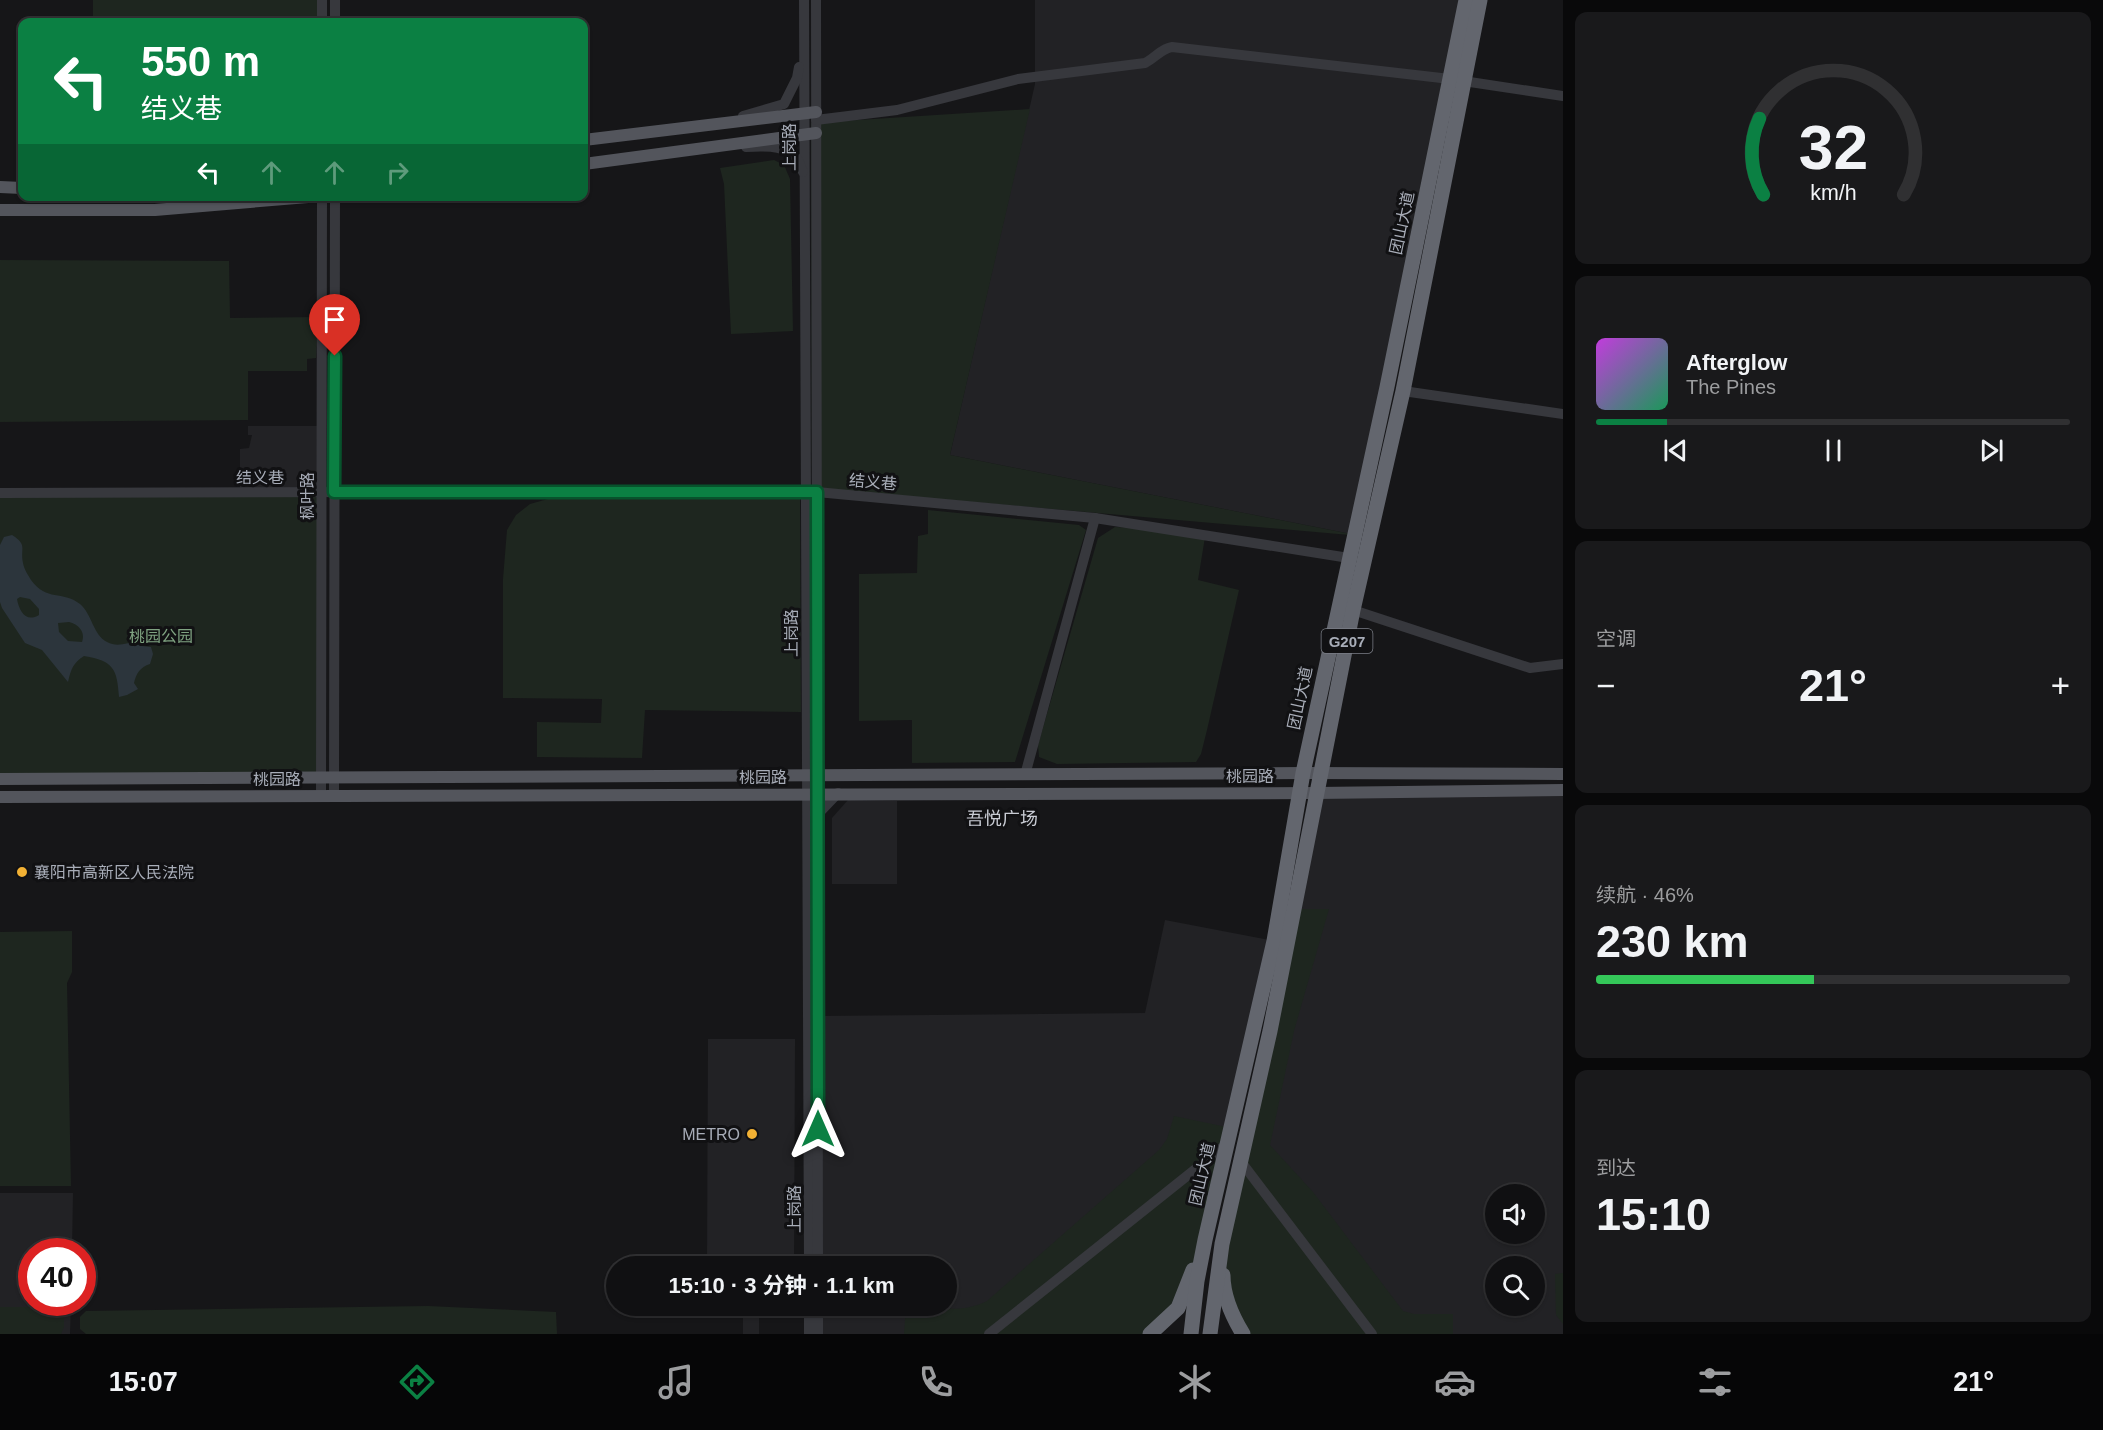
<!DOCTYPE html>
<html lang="zh">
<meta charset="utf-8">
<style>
body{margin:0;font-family:Helvetica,"Noto Sans SC",sans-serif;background:#19191b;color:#f1f3f6;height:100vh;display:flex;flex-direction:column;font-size:22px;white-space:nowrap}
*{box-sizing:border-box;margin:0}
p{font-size:20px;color:#9c9d9f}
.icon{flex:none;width:33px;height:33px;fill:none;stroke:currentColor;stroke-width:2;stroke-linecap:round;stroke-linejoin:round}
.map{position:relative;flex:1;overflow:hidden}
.sheet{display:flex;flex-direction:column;gap:12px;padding:12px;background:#09090a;width:540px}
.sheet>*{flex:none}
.hud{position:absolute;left:18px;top:18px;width:570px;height:183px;border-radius:12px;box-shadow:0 2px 4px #0004,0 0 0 2px #303032;background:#0b8043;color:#fff;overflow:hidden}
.buttons{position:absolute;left:1485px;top:1184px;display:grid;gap:12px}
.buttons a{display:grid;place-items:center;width:60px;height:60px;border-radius:50%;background:#101012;box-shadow:0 2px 4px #0004,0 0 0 2px #303032;font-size:30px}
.speed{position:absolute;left:18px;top:1238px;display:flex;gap:12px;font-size:30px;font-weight:700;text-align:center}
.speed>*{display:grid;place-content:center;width:78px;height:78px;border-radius:50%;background:#101012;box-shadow:0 2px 4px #0004,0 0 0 2px #303032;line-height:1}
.speed .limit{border:9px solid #d22;background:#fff;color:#111}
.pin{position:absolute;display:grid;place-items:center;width:51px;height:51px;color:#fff;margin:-62px -26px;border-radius:50% 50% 50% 0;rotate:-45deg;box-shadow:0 0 6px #0007}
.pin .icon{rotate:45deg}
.me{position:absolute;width:66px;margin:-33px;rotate:0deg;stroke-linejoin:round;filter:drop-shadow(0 0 4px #0008)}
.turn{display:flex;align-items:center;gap:21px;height:126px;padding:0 24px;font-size:27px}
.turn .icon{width:78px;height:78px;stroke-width:2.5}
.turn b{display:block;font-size:42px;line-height:51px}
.lanes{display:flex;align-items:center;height:57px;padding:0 24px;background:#0003;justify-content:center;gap:30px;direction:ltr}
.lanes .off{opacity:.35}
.big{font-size:45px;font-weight:700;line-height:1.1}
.sheet .widget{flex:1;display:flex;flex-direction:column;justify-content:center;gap:9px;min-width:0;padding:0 21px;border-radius:12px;background:#19191b}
.sheet .dial{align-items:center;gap:0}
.dial svg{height:156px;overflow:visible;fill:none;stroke:#303032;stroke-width:7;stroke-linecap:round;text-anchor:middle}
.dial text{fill:#f1f3f6;stroke:none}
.song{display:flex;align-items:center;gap:18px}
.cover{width:72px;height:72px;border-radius:9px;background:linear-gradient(135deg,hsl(290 70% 55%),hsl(150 70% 35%))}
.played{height:6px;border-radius:3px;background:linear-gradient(90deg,#0b8043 15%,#303032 15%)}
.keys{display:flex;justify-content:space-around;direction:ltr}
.heat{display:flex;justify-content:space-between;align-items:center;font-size:33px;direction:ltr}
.charge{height:9px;border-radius:4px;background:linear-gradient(90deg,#34c759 46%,#303032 0)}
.trip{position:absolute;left:606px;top:1256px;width:351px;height:60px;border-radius:30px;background:#101012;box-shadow:0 2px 4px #0004,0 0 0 2px #303032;font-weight:700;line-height:60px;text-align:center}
.dock{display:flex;height:96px;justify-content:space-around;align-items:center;background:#060607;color:#9c9d9f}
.dock .icon{width:42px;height:42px}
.dock .on{color:#0b8043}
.dock b{font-size:27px;color:#f1f3f6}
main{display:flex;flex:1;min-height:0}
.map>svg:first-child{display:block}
.built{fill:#222225;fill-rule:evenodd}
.green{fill:#1e261f}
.water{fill:#2c353c;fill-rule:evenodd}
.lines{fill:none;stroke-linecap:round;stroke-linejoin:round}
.minor{stroke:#37383d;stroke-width:10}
.major{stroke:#53555c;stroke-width:12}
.highway{stroke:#63666e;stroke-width:15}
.route-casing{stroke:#07532c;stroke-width:15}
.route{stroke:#0b8043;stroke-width:10}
.poi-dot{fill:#f2b134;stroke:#111113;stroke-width:2}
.labels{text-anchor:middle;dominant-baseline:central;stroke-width:6;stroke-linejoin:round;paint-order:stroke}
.shield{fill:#111113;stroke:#7b7e86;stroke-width:1.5}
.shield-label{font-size:15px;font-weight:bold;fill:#a8adb8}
.street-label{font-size:16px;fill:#a8adb8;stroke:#111113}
.park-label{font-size:16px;fill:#7fa381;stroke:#111113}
.poi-label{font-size:16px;fill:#a8adb8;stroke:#111113;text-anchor:start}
.neighbourhood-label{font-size:18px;fill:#c9ccd4;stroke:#111113}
</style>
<main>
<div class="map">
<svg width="1563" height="1334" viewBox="0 0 1563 1334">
<rect width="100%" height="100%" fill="#161618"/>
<g class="built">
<path d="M1035,0h431l-105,536 -411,-81 85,-371z"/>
<path d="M248,426h74v66h-82v-43l9,-1 3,-13h-4z"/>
<path d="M1563,790v544h-191l-133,-175 77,-366zM1496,1194h38v39h-38zM1496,1266h38v39h-38z"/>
<path d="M848,800l49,1v83h-65v-66z"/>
<path d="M1165,920l109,21 -47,203 -238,190h-171v-29h128v-39h-128v-250l327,-3z"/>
<path d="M708,1039h87l-1,227h-87z"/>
<path d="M0,1193h73l-1,58h-40v51h39l-1,32h-70z"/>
<path d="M707,1305h87v5h-35v24h-16v-24h-36z"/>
</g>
<g class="green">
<rect x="93" y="0" width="229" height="22"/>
<path d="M1030,109l-80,346 411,81 -549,-48 -1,-365z"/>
<path d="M774,160l10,5 6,14 3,152 -62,3 -7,-150 -4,-16z"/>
<path d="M0,260l229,1 1,57 88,-1 -2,41 -9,1v12h-59v49l-248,2z"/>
<path d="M322,492v286l-322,1v-286z"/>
<path d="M555,497h236l9,2 1,213 -156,-2 -3,48 -105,-1v-35l64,1 1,-24 -99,-1v-119l4,-49 9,-15 14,-11z"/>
<path d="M928,510l151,15 7,5 -71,232 -103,1v-43l-53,1v-147l58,-1 1,-37 10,-2z"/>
<path d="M1115,527l91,4 -8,49 41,10 -32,140 -6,24 -5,8 -139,2 -18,-7 -1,-12 60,-207z"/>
<path d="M1295,909h34l-35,122 -24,114 43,47 90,119 11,3h39v20h-210l-20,-49 -1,-41z"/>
<path d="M72,931v41l-5,11 4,203h-71v-254z"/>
<path d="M1174,1116l57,12 -26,112 -27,68 -28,26h-246l2,-28c26,1 57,8 81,-5l172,-151 8,-11z"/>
<path d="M1563,1273v51l-7,-9 -1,-41z"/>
<path d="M428,1306l128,6 1,22h-471l-6,-5v-12l6,-6z"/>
<path d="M0,1307h58l6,7v13l-3,7h-61z"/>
</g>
<path class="water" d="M12,535c16,10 8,13 11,28 1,6 5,12 8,17 16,22 31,10 49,24 12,10 13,31 27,38 11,6 20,0 32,0l3,4 9,1 2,7 -3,10c-10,3 -14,10 -16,19l4,6 -11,6 -8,2c-2,-28 -5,-36 -35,-41 -11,7 -13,13 -16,26l-26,-32 -17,-7 -23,-35 -2,-6v-57l4,-8zM20,597l10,2 9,10v6c-13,8 -20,-4 -22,-16zM69,622c9,2 17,10 13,20l-14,-1 -9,-9 -1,-9z"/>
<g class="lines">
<g class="minor">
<path d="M335,0v22"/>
<path d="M804,0l5,1266"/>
<path d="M816,0l2,1266"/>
<path d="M322,22v-22"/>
<path d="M743,116l41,-12 13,-26 2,-11"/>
<path d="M816,120l81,-10 121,-31 127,-16c10,-5 17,-15 27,-16l278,32 113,17"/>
<path d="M746,147c15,-1 35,-2 48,8 4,4 7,12 9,17"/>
<path d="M1403,391l160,23"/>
<path d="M0,493l806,-2 289,27"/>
<path d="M1353,610l177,58 33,-4"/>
<path d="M1025,775l70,-257 254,40"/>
<path d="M321,796l1,-600"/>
<path d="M334,796l1,-600"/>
<path d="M817,815l21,-22"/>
<path d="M1239,1159l133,175"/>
<path d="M809,1305v29"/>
<path d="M818,1305v29"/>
<path d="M989,1334l238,-190"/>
</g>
<g class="major">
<path d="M584,140l232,-28"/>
<path d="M584,164l232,-31"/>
<path d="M0,187l22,1"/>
<path d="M0,210h155l165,-14"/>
<path d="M0,779l1303,-6 260,1"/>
<path d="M0,797l1316,-4 247,-3"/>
</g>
<g class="highway">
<path d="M1223,1275c0,22 9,41 20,59"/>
<path d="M1150,1334l28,-26 15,-38"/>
<path d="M1191,1334l6,-53 8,-41 69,-299 29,-168 84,-386 79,-387"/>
<path d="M1210,1334l12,-90 48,-213 83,-421 50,-219 77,-391"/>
</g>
</g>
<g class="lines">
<defs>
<path id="route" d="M335,356l-1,136h483l1,637"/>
</defs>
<use href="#route" class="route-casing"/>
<use href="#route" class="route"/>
</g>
<g class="poi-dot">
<circle cx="22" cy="872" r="6"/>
<circle cx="752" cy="1134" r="6"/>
</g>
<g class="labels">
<rect class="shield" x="1321.5" y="629" width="51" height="24" rx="4.5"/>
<g class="shield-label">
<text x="1347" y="641">G207</text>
</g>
<g class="street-label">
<text transform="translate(789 147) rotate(-90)">上岗路</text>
<text transform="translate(1402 223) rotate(-78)">团山大道</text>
<text x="260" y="477">结义巷</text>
<text transform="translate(873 482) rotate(5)">结义巷</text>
<text transform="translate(307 496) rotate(-90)">枫叶路</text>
<text transform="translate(791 633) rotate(-90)">上岗路</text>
<text transform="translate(1300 698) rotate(-78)">团山大道</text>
<text x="1250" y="776">桃园路</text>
<text x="763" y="777">桃园路</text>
<text x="277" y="779">桃园路</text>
<text transform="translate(1202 1174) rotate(-77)">团山大道</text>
<text transform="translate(794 1209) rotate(-90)">上岗路</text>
</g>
<g class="park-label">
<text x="161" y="636">桃园公园</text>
</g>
<g class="poi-label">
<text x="34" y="872">襄阳市高新区人民法院</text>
<text x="740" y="1134" text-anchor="end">METRO</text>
</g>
<g class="neighbourhood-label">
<text x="1002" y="819">吾悦广场</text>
</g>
</g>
</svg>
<div class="buttons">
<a><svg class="icon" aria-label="sound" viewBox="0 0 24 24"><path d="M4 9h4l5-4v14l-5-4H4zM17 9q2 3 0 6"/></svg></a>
<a><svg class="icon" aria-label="search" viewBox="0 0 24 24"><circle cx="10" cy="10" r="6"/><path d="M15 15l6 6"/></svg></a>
</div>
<div class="speed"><div class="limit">40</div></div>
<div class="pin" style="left:335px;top:356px;background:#d93025"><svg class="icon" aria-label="arrive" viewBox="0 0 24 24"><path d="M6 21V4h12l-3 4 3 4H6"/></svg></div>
<svg class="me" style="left:818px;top:1129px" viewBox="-20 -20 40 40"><path d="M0-17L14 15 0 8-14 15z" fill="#0b8043" stroke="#fff" stroke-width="4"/></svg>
<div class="trip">15:10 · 3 分钟 · 1.1 km</div>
<div class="hud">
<div class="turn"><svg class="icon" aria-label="left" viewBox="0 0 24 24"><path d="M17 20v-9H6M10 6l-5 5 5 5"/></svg><div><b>550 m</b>结义巷</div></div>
<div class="lanes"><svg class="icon" aria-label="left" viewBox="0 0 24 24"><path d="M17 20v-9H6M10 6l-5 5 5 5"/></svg><svg class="icon off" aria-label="ahead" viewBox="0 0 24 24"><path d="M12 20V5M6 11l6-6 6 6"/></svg><svg class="icon off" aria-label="ahead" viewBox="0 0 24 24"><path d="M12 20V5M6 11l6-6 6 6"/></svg><svg class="icon off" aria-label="right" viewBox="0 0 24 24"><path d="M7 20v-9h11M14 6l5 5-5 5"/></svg></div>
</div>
</div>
<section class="sheet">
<div class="widget dial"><svg viewBox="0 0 100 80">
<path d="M14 69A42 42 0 1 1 86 69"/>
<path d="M14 69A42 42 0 0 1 12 30" stroke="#0b8043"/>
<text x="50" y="56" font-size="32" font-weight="700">32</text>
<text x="50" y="72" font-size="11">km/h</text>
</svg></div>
<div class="widget">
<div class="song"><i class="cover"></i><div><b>Afterglow</b><p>The Pines</p></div></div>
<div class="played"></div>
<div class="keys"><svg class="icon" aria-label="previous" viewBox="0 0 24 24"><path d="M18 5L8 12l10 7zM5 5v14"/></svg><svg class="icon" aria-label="pause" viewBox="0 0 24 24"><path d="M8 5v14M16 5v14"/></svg><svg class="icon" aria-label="next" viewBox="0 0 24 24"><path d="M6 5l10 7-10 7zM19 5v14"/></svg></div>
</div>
<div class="widget"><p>空调</p>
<div class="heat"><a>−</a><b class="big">21°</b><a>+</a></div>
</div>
<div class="widget"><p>续航 · 46%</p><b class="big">230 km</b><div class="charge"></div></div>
<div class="widget"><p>到达</p><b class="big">15:10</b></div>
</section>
</main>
<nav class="dock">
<b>15:07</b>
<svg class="icon on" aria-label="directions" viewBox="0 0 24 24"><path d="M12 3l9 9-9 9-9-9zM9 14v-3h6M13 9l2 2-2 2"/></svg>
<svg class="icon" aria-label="music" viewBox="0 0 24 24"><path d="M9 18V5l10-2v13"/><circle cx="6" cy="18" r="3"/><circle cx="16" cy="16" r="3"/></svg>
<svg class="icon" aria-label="phone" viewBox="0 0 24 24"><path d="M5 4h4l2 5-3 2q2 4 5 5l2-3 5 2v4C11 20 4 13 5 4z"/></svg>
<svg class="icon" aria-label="climate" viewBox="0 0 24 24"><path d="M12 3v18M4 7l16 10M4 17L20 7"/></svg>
<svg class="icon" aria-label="car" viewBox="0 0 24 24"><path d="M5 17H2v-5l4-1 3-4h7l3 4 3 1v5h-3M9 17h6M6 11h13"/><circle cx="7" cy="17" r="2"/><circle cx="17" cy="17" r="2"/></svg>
<svg class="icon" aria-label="filters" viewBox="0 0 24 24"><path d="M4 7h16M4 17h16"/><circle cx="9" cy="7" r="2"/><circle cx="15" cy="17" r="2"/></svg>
<b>21°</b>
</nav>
